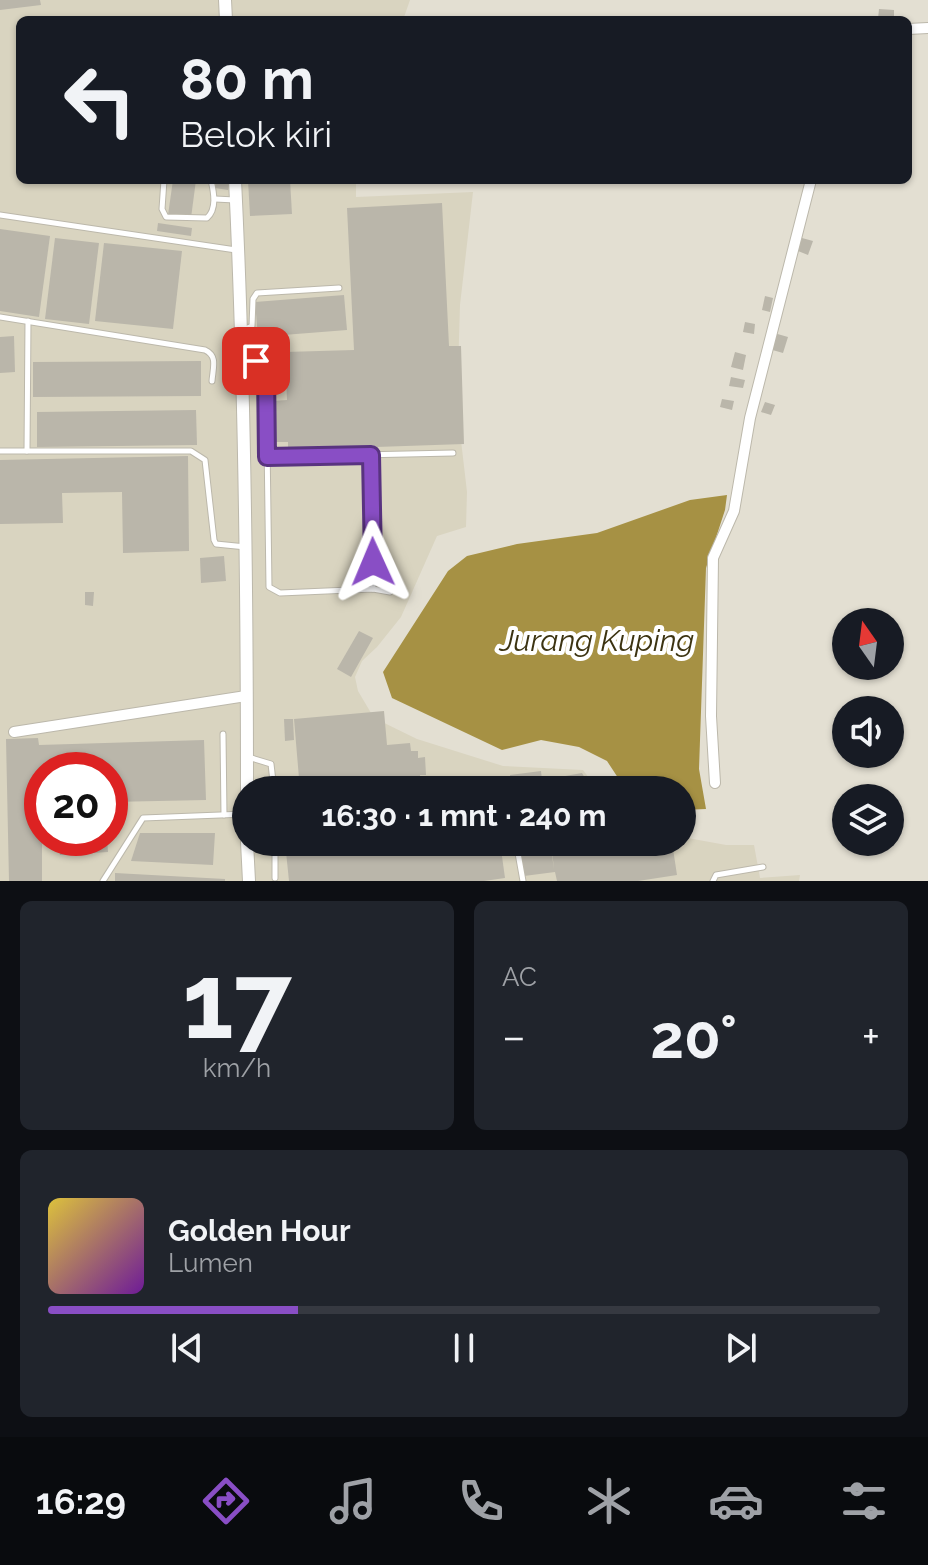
<!DOCTYPE html>
<html lang="id">
<meta charset="utf-8">
<style>
body{margin:0;font-family:Raleway,sans-serif;background:#20242c;color:#f1f3f6;height:100vh;display:flex;flex-direction:column;font-size:30px;white-space:nowrap}
*{box-sizing:border-box;margin:0}
p{font-size:26px;color:#9ea1a6}
.icon{flex:none;width:44px;height:44px;fill:none;stroke:currentColor;stroke-width:2;stroke-linecap:round;stroke-linejoin:round}
.map{position:relative;height:881px;overflow:hidden}
.side{display:flex;flex-direction:column;gap:20px;padding:20px;background:#0d0f14;flex:1}
.side>*{flex:none}
.hud{position:absolute;left:16px;top:16px;width:896px;height:168px;border-radius:12px;box-shadow:0 2px 6px #0004;background:#171b24;color:#f1f3f6;overflow:hidden}
.needle{width:52px;rotate:346deg}
.tools{position:absolute;left:832px;top:608px;display:grid;gap:16px}
.tools a{display:grid;place-items:center;width:72px;height:72px;border-radius:50%;background:#171b24;box-shadow:0 2px 6px #0004;font-size:40px}
.speed{position:absolute;left:24px;top:752px;display:flex;gap:16px;font-size:40px;font-weight:700;text-align:center}
.speed>*{display:grid;place-content:center;width:104px;height:104px;border-radius:50%;background:#171b24;box-shadow:0 2px 6px #0004;line-height:1}
.speed .limit{border:12px solid #d22;background:#fff;color:#111}
.pin{position:absolute;display:grid;place-items:center;width:68px;height:68px;color:#fff;margin:-34px;border-radius:16px;box-shadow:0 4px 12px #0006}
.me{position:absolute;width:88px;margin:-44px;rotate:359deg;stroke-linejoin:round;filter:drop-shadow(0 0 6px #0008)}
.turn{display:flex;align-items:center;gap:28px;height:168px;padding:0 32px;font-size:36px}
.turn .icon{width:104px;height:104px;stroke-width:2.5}
.turn b{display:block;font-size:56px;line-height:68px}
.big{font-size:60px;font-weight:700;line-height:1.1}
.side .widget{flex:1;display:flex;flex-direction:column;justify-content:center;gap:12px;min-width:0;padding:0 28px;border-radius:12px;background:#20242c}
.side .dial{align-items:center;gap:0}
.dial b{font-size:104px;line-height:1}
.song{display:flex;align-items:center;gap:24px}
.cover{width:96px;height:96px;border-radius:12px;background:linear-gradient(135deg,hsl(50 70% 55%),hsl(280 70% 35%))}
.played{height:8px;border-radius:4px;background:linear-gradient(90deg,#894ec5 30%,#363941 30%)}
.keys{display:flex;justify-content:space-around;direction:ltr}
.heat{display:flex;justify-content:space-between;align-items:center;font-size:44px;direction:ltr}
.side .tiles{flex:1;display:grid;gap:20px;grid-template-columns:1fr 1fr}
.widget:last-child{grid-column:span 2}
.trip{position:absolute;left:232px;top:776px;width:464px;height:80px;border-radius:40px;background:#171b24;box-shadow:0 2px 6px #0004;font-weight:700;line-height:80px;text-align:center}
.menu{display:flex;height:128px;justify-content:space-around;align-items:center;background:#090b0e;color:#9ea1a6}
.menu .icon{width:56px;height:56px}
.menu .current{color:#894ec5}
.menu b{font-size:36px;color:#f1f3f6}
.map>svg:first-child{display:block}
.built{fill:#d9d4c0;fill-rule:evenodd}
.water{fill:#a69144}
.building{fill:#bab6aa}
.lines{fill:none;stroke-linecap:round;stroke-linejoin:round}
.service-casing{stroke:#bcb8ab;stroke-width:7}
.minor-casing{stroke:#bcb8ab;stroke-width:12}
.tertiary-casing{stroke:#bcb8ab;stroke-width:14}
.service{stroke:#fff;stroke-width:5}
.minor{stroke:#fff;stroke-width:10}
.tertiary{stroke:#fff;stroke-width:12}
.route-casing{stroke:#593380;stroke-width:20}
.route{stroke:#894ec5;stroke-width:14}
.labels{text-anchor:middle;dominant-baseline:central;stroke-width:8;stroke-linejoin:round;paint-order:stroke}
.water-label{font-size:30px;font-style:italic;fill:#3c3311;stroke:#fff}
</style>
<div class="map">
<svg width="928" height="881" viewBox="0 0 928 881">
<rect width="100%" height="100%" fill="#e3dfd2"/>
<path class="built" d="M0,0h410l-7,20h-383v160h336v17l117,-5 -13,113 -3,101 10,86 -1,35 -29,9 -36,81 -24,30 -15,14 -7,16 3,14 16,27 43,21 86,27 80,4 15,20h-352v52h436v-5l44,8h28l6,33 40,-3 -1,6h-799zM42,770h68v68h-68z"/>
<path class="water" d="M727,495l-2,15 -19,58 -7,201 7,40 -24,1v-20h-56l-19,-29 -28,-14 -38,-7 -39,10 -110,-52 -9,-26 65,-101 19,-15 50,-12 80,-11 93,-33z"/>
<g class="building">
<path d="M0,0h40l1,5 -41,5z"/>
<path d="M879,9l15,1v10l-16,-1z"/>
<path d="M173,180h23l-5,38 -23,-3z"/>
<path d="M216,180h13l-1,10 -13,-2z"/>
<path d="M248,180h42l2,34 -42,2z"/>
<path d="M442,203l7,143h12l3,98 -176,6v-8h-14l-1,-41 14,-1 -2,-48 69,-2 -7,-142z"/>
<path d="M158,223l34,5 -1,8 -34,-5z"/>
<path d="M0,229l50,7 -11,81 -39,-6z"/>
<path d="M55,238l44,5 -10,81 -44,-5z"/>
<path d="M802,238l11,3 -5,14 -10,-4z"/>
<path d="M104,243l78,8 -9,78 -78,-8z"/>
<path d="M344,295l3,35 -89,7 -3,-35z"/>
<path d="M765,296l8,2 -3,14 -8,-2z"/>
<path d="M745,322l10,2 -1,10 -11,-2z"/>
<path d="M774,333l14,4 -5,16 -14,-4z"/>
<path d="M14,336l1,36 -15,1v-36z"/>
<path d="M735,352l11,3 -3,15 -12,-3z"/>
<path d="M201,361v35l-168,1v-35z"/>
<path d="M731,377l14,3 -2,8 -14,-2z"/>
<path d="M722,399l12,2 -2,9 -12,-3z"/>
<path d="M765,402l10,3 -4,10 -10,-3z"/>
<path d="M196,410l1,35 -160,2v-35z"/>
<path d="M188,456l1,95 -66,2 -1,-61 -60,1 1,30 -63,1v-64z"/>
<path d="M224,556l2,25 -25,2 -1,-25z"/>
<path d="M85,592h9l-1,14 -8,-1z"/>
<path d="M359,631l14,7 -22,39 -14,-8z"/>
<path d="M384,711l3,34 23,-2 1,8h7v7l7,-1 1,18h-6l1,10 -58,5h-63l-6,-71z"/>
<path d="M284,719h9l1,21 -9,1z"/>
<path d="M38,738l1,7 165,-5 2,60 -96,2v-32h-68v111h-33l-3,-142z"/>
<path d="M541,771l2,19h-31l-2,-15z"/>
<path d="M582,773l10,17h-48l-1,-10z"/>
<path d="M140,833h75l-2,32 -82,-4z"/>
<path d="M59,838h48l1,14 -48,3z"/>
<path d="M285,842h215l5,36 -21,3h-195z"/>
<path d="M519,842h31l4,27 -3,-27h121l5,33 -39,6h-81l-2,-9 -31,4z"/>
<path d="M115,873l110,6v2h-110z"/>
</g>
<g class="lines">
<defs>
<g id="service">
<path d="M164,180l-2,29 4,8 41,1c10,-9 7,-25 4,-38"/>
<path d="M215,199l20,1"/>
<path d="M0,215l236,35"/>
<path d="M0,317l205,33c13,6 8,18 7,31"/>
<path d="M243,330l9,-4 1,-27 4,-6 82,-5"/>
<path d="M244,361h12l10,8 3,218 11,6 93,-4 17,3"/>
<path d="M0,451h191l14,9 9,80 2,4 30,3"/>
<path d="M27,451l1,-130"/>
<path d="M371,455l2,134"/>
<path d="M267,457l186,-4"/>
<path d="M223,734l1,81"/>
<path d="M248,757l23,7 3,26"/>
<path d="M431,790l72,-5 5,5"/>
<path d="M516,842l7,39"/>
<path d="M275,878v-36"/>
<path d="M103,881l40,-63 103,-4"/>
<path d="M713,881l3,-6 47,-8"/>
</g>
<g id="minor">
<path d="M908,29l20,-1"/>
<path d="M14,732l232,-36"/>
<path d="M715,783l-4,-67 2,-158 21,-47 16,-93 61,-238"/>
</g>
<g id="tertiary">
<path d="M225,0l1,20"/>
<path d="M235,180c10,203 12,406 12,610"/>
<path d="M247,842l2,39"/>
</g>
</defs>
<use href="#service" class="service-casing"/>
<use href="#minor" class="minor-casing"/>
<use href="#tertiary" class="tertiary-casing"/>
<use href="#service" class="service"/>
<use href="#minor" class="minor"/>
<use href="#tertiary" class="tertiary"/>
</g>
<g class="lines">
<defs>
<path id="route" d="M256,361l10,8 1,88 104,-2 2,107"/>
</defs>
<use href="#route" class="route-casing"/>
<use href="#route" class="route"/>
</g>
<g class="labels">
<g class="water-label">
<text x="597" y="640">Jurang Kuping</text>
</g>
</g>
</svg>
<div class="tools">
<a><svg class="needle" viewBox="-14 -14 28 28"><path d="M0-13l5 13h-10z" fill="#e53935"/><path d="M0 13l5-13h-10z" fill="#9ea1a6"/></svg></a>
<a><svg class="icon" aria-label="sound" viewBox="0 0 24 24"><path d="M4 9h4l5-4v14l-5-4H4zM17 9q2 3 0 6"/></svg></a>
<a><svg class="icon" aria-label="layers" viewBox="0 0 24 24"><path d="M12 4l9 5-9 5-9-5zM3 14l9 5 9-5"/></svg></a>
</div>
<div class="speed"><div class="limit">20</div></div>
<div class="pin" style="left:256px;top:361px;background:#d93025"><svg class="icon" aria-label="arrive" viewBox="0 0 24 24"><path d="M6 21V4h12l-3 4 3 4H6"/></svg></div>
<svg class="me" style="left:373px;top:562px" viewBox="-20 -20 40 40"><path d="M0-17L14 15 0 8-14 15z" fill="#894ec5" stroke="#fff" stroke-width="4"/></svg>
<div class="trip">16:30 · 1 mnt · 240 m</div>
<div class="hud">
<div class="turn"><svg class="icon" aria-label="left" viewBox="0 0 24 24"><path d="M17 20v-9H6M10 6l-5 5 5 5"/></svg><div><b>80 m</b>Belok kiri</div></div>
</div>
</div>
<section class="side">
<div class="tiles">
<div class="widget dial"><b>17</b><p>km/h</p></div>
<div class="widget"><p>AC</p>
<div class="heat"><a>−</a><b class="big">20°</b><a>+</a></div>
</div>
<div class="widget">
<div class="song"><i class="cover"></i><div><b>Golden Hour</b><p>Lumen</p></div></div>
<div class="played"></div>
<div class="keys"><svg class="icon" aria-label="previous" viewBox="0 0 24 24"><path d="M18 5L8 12l10 7zM5 5v14"/></svg><svg class="icon" aria-label="pause" viewBox="0 0 24 24"><path d="M8 5v14M16 5v14"/></svg><svg class="icon" aria-label="next" viewBox="0 0 24 24"><path d="M6 5l10 7-10 7zM19 5v14"/></svg></div>
</div>
</div>
</section>
<nav class="menu">
<b>16:29</b>
<svg class="icon current" aria-label="directions" viewBox="0 0 24 24"><path d="M12 3l9 9-9 9-9-9zM9 14v-3h6M13 9l2 2-2 2"/></svg>
<svg class="icon" aria-label="music" viewBox="0 0 24 24"><path d="M9 18V5l10-2v13"/><circle cx="6" cy="18" r="3"/><circle cx="16" cy="16" r="3"/></svg>
<svg class="icon" aria-label="phone" viewBox="0 0 24 24"><path d="M5 4h4l2 5-3 2q2 4 5 5l2-3 5 2v4C11 20 4 13 5 4z"/></svg>
<svg class="icon" aria-label="climate" viewBox="0 0 24 24"><path d="M12 3v18M4 7l16 10M4 17L20 7"/></svg>
<svg class="icon" aria-label="car" viewBox="0 0 24 24"><path d="M5 17H2v-5l4-1 3-4h7l3 4 3 1v5h-3M9 17h6M6 11h13"/><circle cx="7" cy="17" r="2"/><circle cx="17" cy="17" r="2"/></svg>
<svg class="icon" aria-label="filters" viewBox="0 0 24 24"><path d="M4 7h16M4 17h16"/><circle cx="9" cy="7" r="2"/><circle cx="15" cy="17" r="2"/></svg>
</nav>
